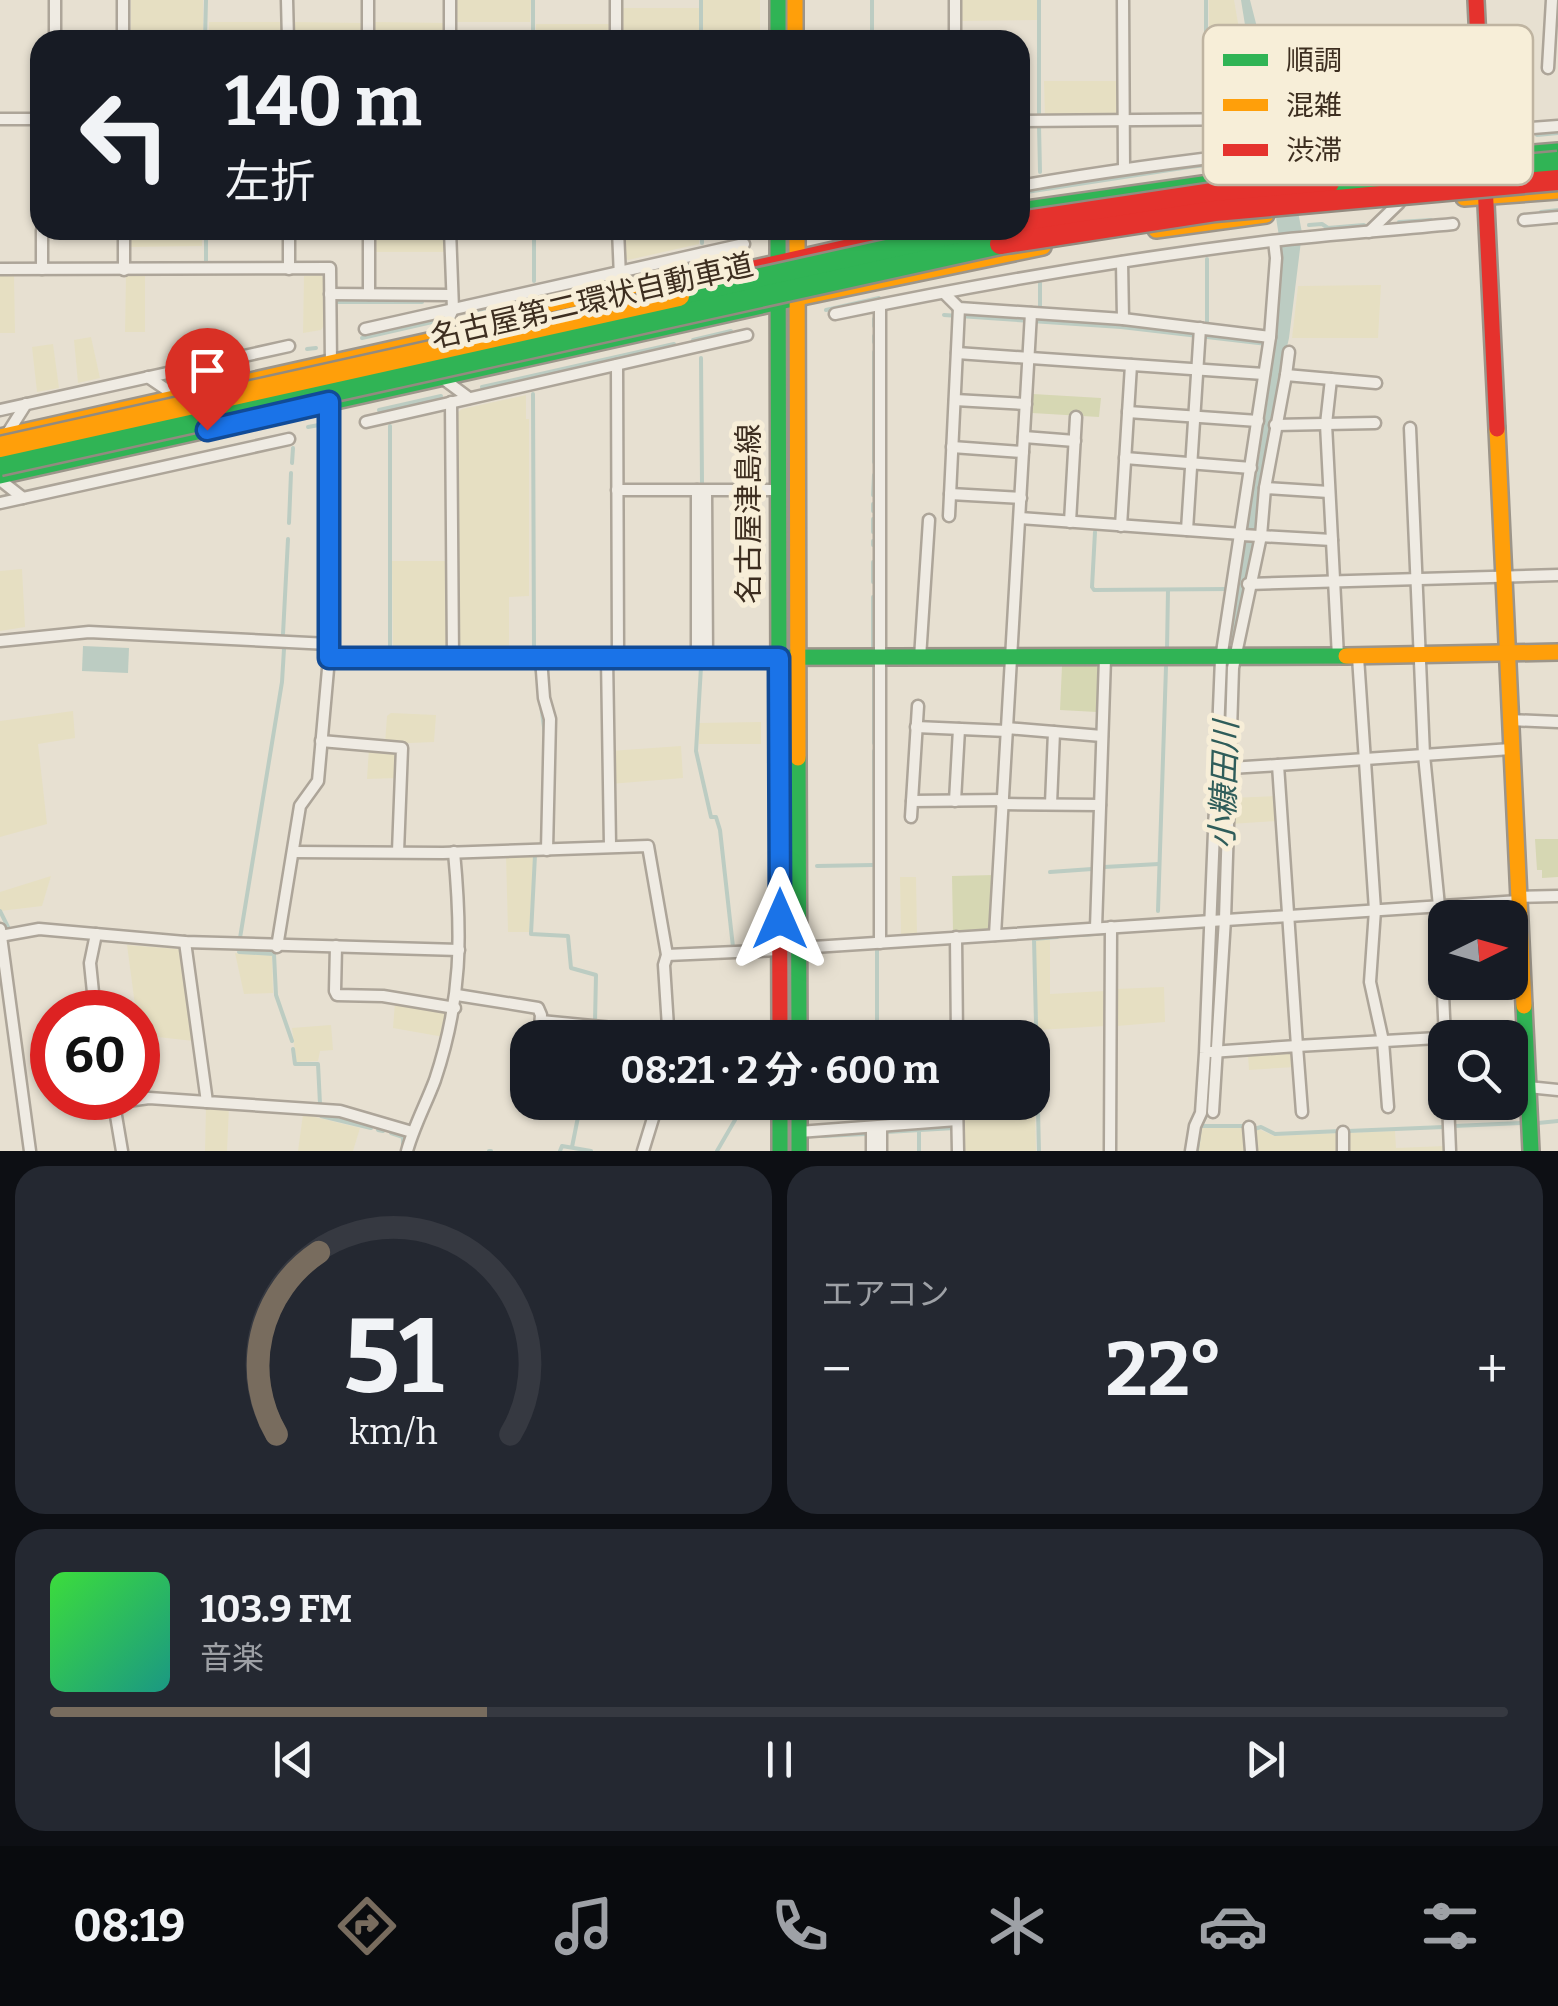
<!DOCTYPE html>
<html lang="ja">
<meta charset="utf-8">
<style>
body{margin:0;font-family:Bitter,"Noto Sans JP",serif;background:#242831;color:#f1f3f6;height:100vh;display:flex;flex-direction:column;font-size:38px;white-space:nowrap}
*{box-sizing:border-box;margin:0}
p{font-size:32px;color:#9ea1a6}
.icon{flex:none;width:55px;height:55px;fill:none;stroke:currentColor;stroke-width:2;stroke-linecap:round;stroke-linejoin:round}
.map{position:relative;height:1151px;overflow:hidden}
.drawer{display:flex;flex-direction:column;gap:15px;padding:15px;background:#0d0f14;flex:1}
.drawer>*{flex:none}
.hud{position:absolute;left:30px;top:30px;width:1000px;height:210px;border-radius:30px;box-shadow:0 2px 8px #0004;background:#171b24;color:#f1f3f6;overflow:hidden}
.needle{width:65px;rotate:85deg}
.fabs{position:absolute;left:1428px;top:900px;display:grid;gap:20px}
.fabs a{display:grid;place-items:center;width:100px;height:100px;border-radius:20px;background:#171b24;box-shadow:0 2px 8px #0004;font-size:50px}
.speed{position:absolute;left:30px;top:990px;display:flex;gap:20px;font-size:50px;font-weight:700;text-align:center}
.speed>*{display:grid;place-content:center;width:130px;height:130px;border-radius:50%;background:#171b24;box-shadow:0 2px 8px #0004;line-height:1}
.speed .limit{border:15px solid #d22;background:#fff;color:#111}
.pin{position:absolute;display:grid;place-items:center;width:85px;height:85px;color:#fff;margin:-102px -42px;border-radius:50% 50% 50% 0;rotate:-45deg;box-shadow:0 0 10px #0007}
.pin .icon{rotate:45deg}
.me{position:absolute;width:110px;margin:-55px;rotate:0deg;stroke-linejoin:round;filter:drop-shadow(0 0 8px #0008)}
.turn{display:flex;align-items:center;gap:35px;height:210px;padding:0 30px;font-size:45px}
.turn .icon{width:130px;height:130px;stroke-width:2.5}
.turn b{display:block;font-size:70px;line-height:85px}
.big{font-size:75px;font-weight:700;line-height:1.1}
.drawer .tile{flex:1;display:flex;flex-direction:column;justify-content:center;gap:15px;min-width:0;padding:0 35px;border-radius:30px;background:#242831}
.drawer .dial{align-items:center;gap:0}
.dial svg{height:260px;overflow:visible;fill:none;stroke:#363941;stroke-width:7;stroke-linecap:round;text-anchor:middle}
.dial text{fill:#f1f3f6;stroke:none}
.song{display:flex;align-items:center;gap:30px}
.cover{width:120px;height:120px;border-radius:15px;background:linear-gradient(135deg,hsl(120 70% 55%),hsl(170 70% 35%))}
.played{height:10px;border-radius:5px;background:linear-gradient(90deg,#786c5e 30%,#363941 30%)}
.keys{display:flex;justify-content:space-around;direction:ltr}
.heat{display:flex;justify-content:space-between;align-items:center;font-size:55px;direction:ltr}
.drawer .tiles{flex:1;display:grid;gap:15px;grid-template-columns:1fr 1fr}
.tile:last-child{grid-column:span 2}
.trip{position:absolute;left:510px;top:1020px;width:540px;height:100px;border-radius:30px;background:#171b24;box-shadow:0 2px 8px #0004;font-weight:700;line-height:100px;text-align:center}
.menu{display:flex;height:160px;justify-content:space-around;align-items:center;background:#090b0e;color:#9ea1a6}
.menu .icon{width:70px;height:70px}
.menu .selected{color:#786c5e}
.menu b{font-size:45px;color:#f1f3f6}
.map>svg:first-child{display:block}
.farmland{fill:#e6dfc2}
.green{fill:#d6d7b3}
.water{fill:#bcccc2}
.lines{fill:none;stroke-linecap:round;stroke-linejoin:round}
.stream{stroke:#bcccc2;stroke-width:4}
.street-casing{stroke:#ada599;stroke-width:15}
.fast-casing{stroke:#9c958a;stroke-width:20}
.slow-casing{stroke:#9c958a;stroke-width:20}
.jam-casing{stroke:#9c958a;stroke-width:20}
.street{stroke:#efebe3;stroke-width:10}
.fast{stroke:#30b455;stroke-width:15}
.slow{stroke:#ff9f0a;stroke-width:15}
.jam{stroke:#e5322d;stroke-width:15}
.fast-bridge-casing{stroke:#928b80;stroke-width:25;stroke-linecap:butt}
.slow-bridge-casing{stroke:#928b80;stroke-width:25;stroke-linecap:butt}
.jam-bridge-casing{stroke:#928b80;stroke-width:25;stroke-linecap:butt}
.fast-bridge{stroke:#30b455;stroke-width:20}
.slow-bridge{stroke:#ff9f0a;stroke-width:20}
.jam-bridge{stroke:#e5322d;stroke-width:20}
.route-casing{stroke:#114b97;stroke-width:25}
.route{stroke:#1a73e8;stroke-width:18}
.labels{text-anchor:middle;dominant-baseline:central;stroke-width:10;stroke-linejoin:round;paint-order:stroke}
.street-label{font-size:30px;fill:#3d2e20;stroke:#f7eed8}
.water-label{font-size:32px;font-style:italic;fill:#2f5d5a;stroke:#f7eed8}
.key{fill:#f7eed8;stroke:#bfb4a1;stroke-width:2.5}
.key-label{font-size:28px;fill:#3d2e20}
</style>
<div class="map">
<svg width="1558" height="1151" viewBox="0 0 1558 1151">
<rect width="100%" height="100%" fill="#e7e0d1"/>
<g class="farmland">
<rect x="131" y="0" width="72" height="40"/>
<path d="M457,0h74l-1,22h-74z"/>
<rect x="703" y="0" width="57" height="40"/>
<path d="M962,0h75v20l-75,1z"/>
<path d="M1209,0h25l13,75 -38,1z"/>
<rect x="622" y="8" width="77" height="32"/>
<rect x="209" y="22" width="74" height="17"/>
<path d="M293,22l71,1 -1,17h-70z"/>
<path d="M373,22l73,1v17h-73z"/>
<rect x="536" y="24" width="74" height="16"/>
<path d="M1044,81h74v33l-4,3h-69z"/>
<path d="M129,230h73v16l-73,1z"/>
<rect x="372" y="230" width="73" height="22"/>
<path d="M624,230h75v14l-71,16 -4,-3z"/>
<path d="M0,275h14l1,58h-15z"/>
<path d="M321,275l3,5 1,44 -4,6 -18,3 1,-57z"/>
<path d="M126,276h19v56h-20z"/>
<path d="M1381,285l-3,53h-86l6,-52z"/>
<path d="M91,337l9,41 -22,5 -4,-43z"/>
<path d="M53,344l6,44 -22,4 -5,-45z"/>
<path d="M526,395v24h3v177l-20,1v51l-52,-1v-234l5,-4z"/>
<path d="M392,561h55l1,85h-55z"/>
<path d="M22,569l3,58 -25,4v-60z"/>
<path d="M73,711l2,27 -37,6 9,80 -47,13v-116z"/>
<path d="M391,713l45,2 -2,27 -49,2 2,-28z"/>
<path d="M761,722v22h-62v-21z"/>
<path d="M681,746l2,32 -73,6v-33z"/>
<path d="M369,748l28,2 2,3 -2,25 -30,1z"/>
<path d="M1275,796l2,25 -47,3 1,-26z"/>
<path d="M534,854l-5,78h-21l-2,-77z"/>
<path d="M51,876l-9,30 -42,5v-19z"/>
<path d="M900,877h16l1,57 -16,1z"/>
<path d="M1050,939v55l55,-3v35l-67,4 -3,-90z"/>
<path d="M127,945l51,4 4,4 12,88 -55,-6z"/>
<path d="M235,953l37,2 1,38 -29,1z"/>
<path d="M1164,987l1,35 -48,4v-37z"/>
<path d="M395,1002l52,8 4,3 -7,24 -51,-9z"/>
<path d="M331,1025l2,25 -13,1 -2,10 -22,1 -4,-34z"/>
<path d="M1033,1041l3,110h-72v-48l68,-1z"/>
<path d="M1290,1052l3,2 1,13 -45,3 -1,-15z"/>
<path d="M206,1106l23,1 -2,44h-22z"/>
<path d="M303,1114l57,14 -7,23h-55z"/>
<path d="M1202,1127l44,1 1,23h-48z"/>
<path d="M1256,1128l18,8 66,-3v18h-83z"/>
<path d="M1395,1131l1,17 50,-2v5h-97l-1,-18z"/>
</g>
<g class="green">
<path d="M1033,394l68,4 -2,19 -67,-4z"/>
<path d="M1062,666h34l3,3 -2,43 -37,-2z"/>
<path d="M1535,839h23v38l-16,1v-8h-5z"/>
<path d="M994,875l-3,52 -4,3 -34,2 -1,-56z"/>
</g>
<g class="water">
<path d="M1241,0h9l33,129 19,104 -13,105 -19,84 -14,119 -24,115 -6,-1c21,-132 49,-265 56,-400z"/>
<path d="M83,646l46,2 -1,25 -46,-2z"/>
</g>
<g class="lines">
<g class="stream">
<path d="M701,0v40"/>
<path d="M872,0v40"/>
<path d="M1039,0v117"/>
<path d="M1206,0v115"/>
<path d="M205,40l1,-40"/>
<path d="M533,40v-40"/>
<path d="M1039,126l1,46"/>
<path d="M1206,126v20"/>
<path d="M1537,135l21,-2"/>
<path d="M1020,193l169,-26 84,-10"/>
<path d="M1541,212l17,-2"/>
<path d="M1399,222l32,-2"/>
<path d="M1309,225l13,-1 6,4 36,-3"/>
<path d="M206,230v32"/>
<path d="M534,230v51"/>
<path d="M702,230v13"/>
<path d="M630,277l100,-22"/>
<path d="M1040,283v26"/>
<path d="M337,302h85"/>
<path d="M826,310l53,-12"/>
<path d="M473,312l142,-32"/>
<path d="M944,315l177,12 146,17"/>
<path d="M874,319v7"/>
<path d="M1207,323v-64"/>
<path d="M362,338l79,-18"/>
<path d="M693,340l38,-9"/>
<path d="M874,342v-6"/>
<path d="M307,349l9,-1"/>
<path d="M701,358l1,126"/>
<path d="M482,387l192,-43"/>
<path d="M533,394l1,254"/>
<path d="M379,410l62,-14"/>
<path d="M390,426v220"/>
<path d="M308,427l11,-2"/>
<path d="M874,462v-110"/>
<path d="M292,463l1,-15"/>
<path d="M873,495l1,-20"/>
<path d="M873,504v7"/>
<path d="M289,523l2,-50"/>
<path d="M873,532v-13"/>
<path d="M1095,532l-3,55 2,3 135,-1"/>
<path d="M873,541v4"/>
<path d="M873,562v20"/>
<path d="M283,634l5,-95"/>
<path d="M873,650v-53"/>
<path d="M1167,650l1,-60"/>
<path d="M536,666l9,69"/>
<path d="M874,666v77"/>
<path d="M701,667l-5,84 15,66h5l4,13 13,117"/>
<path d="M874,751l1,163"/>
<path d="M535,855l-4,79 37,2 3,32 25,7 -1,47"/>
<path d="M817,866l56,-1"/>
<path d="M1104,867l55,-3"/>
<path d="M1050,872l42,-3"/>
<path d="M0,911l8,16"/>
<path d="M1158,911l8,-244"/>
<path d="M1082,935l24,-2"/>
<path d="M240,938l42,-256 2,-33"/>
<path d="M239,952l35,2 2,41 16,46"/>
<path d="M877,1038v-88"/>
<path d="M293,1049l2,15h23l2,40"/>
<path d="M739,1113l5,-11"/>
<path d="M321,1116l50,12"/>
<path d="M877,1123v-21"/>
<path d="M1538,1123l20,-2"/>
<path d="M1200,1126h46"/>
<path d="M1254,1129l7,-2 14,7 65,-3"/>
<path d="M378,1130l5,1"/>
<path d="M919,1131v20"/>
<path d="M1348,1131l96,-4"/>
<path d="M887,1132l67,-4"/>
<path d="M391,1133l12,4v9"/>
<path d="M822,1136l44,-2"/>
<path d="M572,1147l9,-45"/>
<path d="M489,1151h2"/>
<path d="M560,1151l2,-5 29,5"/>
<path d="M717,1151l18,-31"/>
<path d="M1039,1151l-5,-212 23,-2"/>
<path d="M1197,1151l3,-24 7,-13 11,-180 10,-271"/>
<path d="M1455,1151l-1,-25 67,-3"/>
</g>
<defs>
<g id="street">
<path d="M123,0v40"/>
<path d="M287,0l1,40"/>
<path d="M368,0v40"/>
<path d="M450,0v40"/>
<path d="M616,0v40"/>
<path d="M955,0v40"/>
<path d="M1123,0l1,168"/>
<path d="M55,40v-40"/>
<path d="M1548,68l4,-68"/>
<path d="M0,119h40"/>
<path d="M1020,121l236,-2 5,31"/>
<path d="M1519,129l39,-3"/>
<path d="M1020,186c142,-25 283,-40 427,-52"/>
<path d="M1524,220l34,-3"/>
<path d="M124,230v40"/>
<path d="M289,230v39"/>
<path d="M369,230v64"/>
<path d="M618,230l2,47 23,14"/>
<path d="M1369,232l30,-29"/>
<path d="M1122,262l1,57"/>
<path d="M0,269l330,-1 1,96"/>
<path d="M42,269v-39"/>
<path d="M944,293l15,15 164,11 147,18"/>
<path d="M330,294l121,1"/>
<path d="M835,314c144,-30 290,-55 436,-73 61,-7 122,-11 182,-17"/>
<path d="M365,329l379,-85"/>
<path d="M441,336l12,-27 -3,-79"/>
<path d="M957,353l307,21"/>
<path d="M617,365l1,293"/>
<path d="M1286,375l3,-23"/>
<path d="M148,377l28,19"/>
<path d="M442,378l27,20"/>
<path d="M955,400l71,4"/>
<path d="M451,402l2,256"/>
<path d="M0,410l289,-64"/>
<path d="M1128,412l130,9"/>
<path d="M366,422l381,-87"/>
<path d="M1275,425l100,-2"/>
<path d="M1410,428l14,327 15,151 6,132"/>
<path d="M7,434l19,-30"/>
<path d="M1024,437l51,4"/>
<path d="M952,447l71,5"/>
<path d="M1125,458l126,10"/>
<path d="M0,480l23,18"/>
<path d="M1265,488l64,4"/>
<path d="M617,490h162"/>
<path d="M706,491l1,168"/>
<path d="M950,494l71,4"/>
<path d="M0,503l289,-64"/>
<path d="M949,516l10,-208"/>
<path d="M1020,518l222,16"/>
<path d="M1070,522l6,-105"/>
<path d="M1121,526l10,-161"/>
<path d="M1187,530l13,-202"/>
<path d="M1242,535l90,5"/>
<path d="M1248,584l310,-9"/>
<path d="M0,641l89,-9 240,12"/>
<path d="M1338,657l-12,-233 5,-45 45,4"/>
<path d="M1358,657l17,253 -5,72 13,59 5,66"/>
<path d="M541,658l3,40 6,21 -3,131"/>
<path d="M607,658l3,187"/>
<path d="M697,658v-168"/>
<path d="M920,658l9,-138"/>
<path d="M1509,720l49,2"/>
<path d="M916,727l91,4"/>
<path d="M1007,728l95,8"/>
<path d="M321,741l81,7 -4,104"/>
<path d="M1511,749l-233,16 19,281 229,-13"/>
<path d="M1230,768l48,-3"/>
<path d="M912,801l91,-1"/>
<path d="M955,801l4,-72"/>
<path d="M1002,804l98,1"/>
<path d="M1051,804l3,-72"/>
<path d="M911,817l7,-111"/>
<path d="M294,852l149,1 205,-7 19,109 -3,10 4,62 7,4v7"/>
<path d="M1519,897l39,-1"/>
<path d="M1096,928l9,-270"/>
<path d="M0,929l30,222"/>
<path d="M995,935l36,-622"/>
<path d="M0,936l39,-7 146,13 274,8"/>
<path d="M956,937l1,101"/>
<path d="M185,942l22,160 133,9 72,21"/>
<path d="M880,943v-638"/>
<path d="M336,946l-1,45 2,4 46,1 72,12"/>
<path d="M277,947l23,-141 18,-25 11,-123v-257"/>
<path d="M798,948l721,-47"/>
<path d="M667,955l114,-5"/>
<path d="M457,995l81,13 3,7 -2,23"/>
<path d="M95,1012l-5,-49 6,-29"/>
<path d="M541,1021l93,9 34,-3"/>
<path d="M1211,1052l86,-6 5,66"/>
<path d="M1528,1087l30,3"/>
<path d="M113,1098l9,53"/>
<path d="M615,1102l39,9"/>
<path d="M957,1102l1,49"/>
<path d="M1448,1102l2,49"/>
<path d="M113,1103l36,-5 58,4"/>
<path d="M1213,1112l12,-193 8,-251 28,-132 4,-48 21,-113 45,4"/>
<path d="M1249,1127l2,24"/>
<path d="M799,1132l158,-12"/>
<path d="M1343,1132v19"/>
<path d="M407,1151c7,-25 19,-47 28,-71 27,-81 27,-144 19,-228"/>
<path d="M643,1151l15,-49"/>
<path d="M872,1151v-23"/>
<path d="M881,1151v-24"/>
<path d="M1110,1151l1,-224"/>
<path d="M1191,1151l4,-25 6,-13 4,-60 16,-394 49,-322 6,-79 -2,-17"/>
</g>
<g id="fast">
<path d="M778,0v40"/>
<path d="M1020,210l246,-35 292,-24"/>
<path d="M778,230l1,463"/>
<path d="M0,476l802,-179"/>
<path d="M329,658l1017,-2"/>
<path d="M798,758l1,280"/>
<path d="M1524,1006l7,145"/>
<path d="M780,1102v49"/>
<path d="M799,1102v49"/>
</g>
<g id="slow">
<path d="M795,0v40"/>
<path d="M1464,198l94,-7"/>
<path d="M797,230l1,528"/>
<path d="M1156,230l110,-15"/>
<path d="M802,297l241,-50"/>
<path d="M1497,429l27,577"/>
<path d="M0,437l741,-166"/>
<path d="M1346,656l212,-4"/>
</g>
<g id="jam">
<path d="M1476,0l21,429"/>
<path d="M741,271l181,-41"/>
<path d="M779,693l1,345"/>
</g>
</defs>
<use href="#street" class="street-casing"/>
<use href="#fast" class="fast-casing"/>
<use href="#slow" class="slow-casing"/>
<use href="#jam" class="jam-casing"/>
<use href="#street" class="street"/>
<use href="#fast" class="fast"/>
<use href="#slow" class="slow"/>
<use href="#jam" class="jam"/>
<defs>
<g id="fast-bridge">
<path d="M1329,183l229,-21"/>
<path d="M679,296l298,-66"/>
<path d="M0,465l1000,-221"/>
</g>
<path id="slow-bridge" d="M0,447l679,-151"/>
<g id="jam-bridge">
<path d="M1020,222l193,-29 116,-10"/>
<path d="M1000,244l215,-33 343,-31"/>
</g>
</defs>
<use href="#fast-bridge" class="fast-bridge-casing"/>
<use href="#slow-bridge" class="slow-bridge-casing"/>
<use href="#jam-bridge" class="jam-bridge-casing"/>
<use href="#fast-bridge" class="fast-bridge"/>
<use href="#slow-bridge" class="slow-bridge"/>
<use href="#jam-bridge" class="jam-bridge"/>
</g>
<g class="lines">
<defs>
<path id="route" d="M207,430l122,-28v256h450l1,261"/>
</defs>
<use href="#route" class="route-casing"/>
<use href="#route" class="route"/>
</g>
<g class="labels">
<g class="street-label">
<text transform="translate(592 301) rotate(-13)">名古屋第二環状自動車道</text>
<text transform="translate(749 514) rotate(-90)">名古屋津島線</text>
</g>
<g class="water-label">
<text transform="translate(1224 785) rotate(-88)">小糠田川</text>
</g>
</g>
<rect x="1203" y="25" width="330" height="160" rx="15" class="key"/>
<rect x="1223" y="54" width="45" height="12" fill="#30b455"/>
<rect x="1223" y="99" width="45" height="12" fill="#ff9f0a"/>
<rect x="1223" y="144" width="45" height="12" fill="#e5322d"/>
<g class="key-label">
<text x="1286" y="70">順調</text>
<text x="1286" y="115">混雑</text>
<text x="1286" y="160">渋滞</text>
</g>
</svg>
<div class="fabs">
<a><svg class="needle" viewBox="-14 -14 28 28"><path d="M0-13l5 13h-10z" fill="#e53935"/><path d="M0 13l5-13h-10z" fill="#9ea1a6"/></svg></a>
<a><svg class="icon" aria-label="search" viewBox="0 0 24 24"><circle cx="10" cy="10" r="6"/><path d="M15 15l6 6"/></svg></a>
</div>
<div class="speed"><div class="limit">60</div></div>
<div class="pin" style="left:207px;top:430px;background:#d93025"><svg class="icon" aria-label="arrive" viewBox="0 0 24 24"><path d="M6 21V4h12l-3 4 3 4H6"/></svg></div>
<svg class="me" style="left:780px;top:919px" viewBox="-20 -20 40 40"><path d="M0-17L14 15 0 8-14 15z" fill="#1a73e8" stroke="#fff" stroke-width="4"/></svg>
<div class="trip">08:21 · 2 分 · 600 m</div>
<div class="hud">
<div class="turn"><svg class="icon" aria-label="left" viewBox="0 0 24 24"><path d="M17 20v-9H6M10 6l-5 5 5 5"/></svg><div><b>140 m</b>左折</div></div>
</div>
</div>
<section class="drawer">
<div class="tiles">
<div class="tile dial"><svg viewBox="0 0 100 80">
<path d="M14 69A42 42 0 1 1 86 69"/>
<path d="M14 69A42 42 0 0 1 27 13" stroke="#786c5e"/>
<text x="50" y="56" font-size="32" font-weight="700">51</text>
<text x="50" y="72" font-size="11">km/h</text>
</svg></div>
<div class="tile"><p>エアコン</p>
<div class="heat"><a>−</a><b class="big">22°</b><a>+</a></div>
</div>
<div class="tile">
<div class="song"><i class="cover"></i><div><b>103.9 FM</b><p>音楽</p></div></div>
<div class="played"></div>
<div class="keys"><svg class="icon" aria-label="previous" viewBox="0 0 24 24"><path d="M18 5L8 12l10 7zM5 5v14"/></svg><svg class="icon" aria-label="pause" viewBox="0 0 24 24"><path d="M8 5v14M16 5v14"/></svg><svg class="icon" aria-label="next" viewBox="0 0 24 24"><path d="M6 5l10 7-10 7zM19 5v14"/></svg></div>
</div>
</div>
</section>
<nav class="menu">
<b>08:19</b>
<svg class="icon selected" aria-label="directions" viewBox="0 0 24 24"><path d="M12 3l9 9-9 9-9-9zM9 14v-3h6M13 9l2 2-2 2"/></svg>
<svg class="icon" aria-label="music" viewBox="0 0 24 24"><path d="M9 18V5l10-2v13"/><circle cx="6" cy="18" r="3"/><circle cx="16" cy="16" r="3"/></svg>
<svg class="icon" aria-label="phone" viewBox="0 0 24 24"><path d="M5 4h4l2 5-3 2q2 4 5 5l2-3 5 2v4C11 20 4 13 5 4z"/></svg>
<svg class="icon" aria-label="climate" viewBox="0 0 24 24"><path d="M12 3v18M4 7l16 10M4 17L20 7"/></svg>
<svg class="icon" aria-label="car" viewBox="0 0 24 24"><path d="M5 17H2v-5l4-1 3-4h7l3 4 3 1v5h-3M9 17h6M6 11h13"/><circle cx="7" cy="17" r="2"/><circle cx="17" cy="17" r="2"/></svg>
<svg class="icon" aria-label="filters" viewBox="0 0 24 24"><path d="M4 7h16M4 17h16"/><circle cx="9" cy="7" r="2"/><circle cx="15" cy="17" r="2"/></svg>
</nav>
